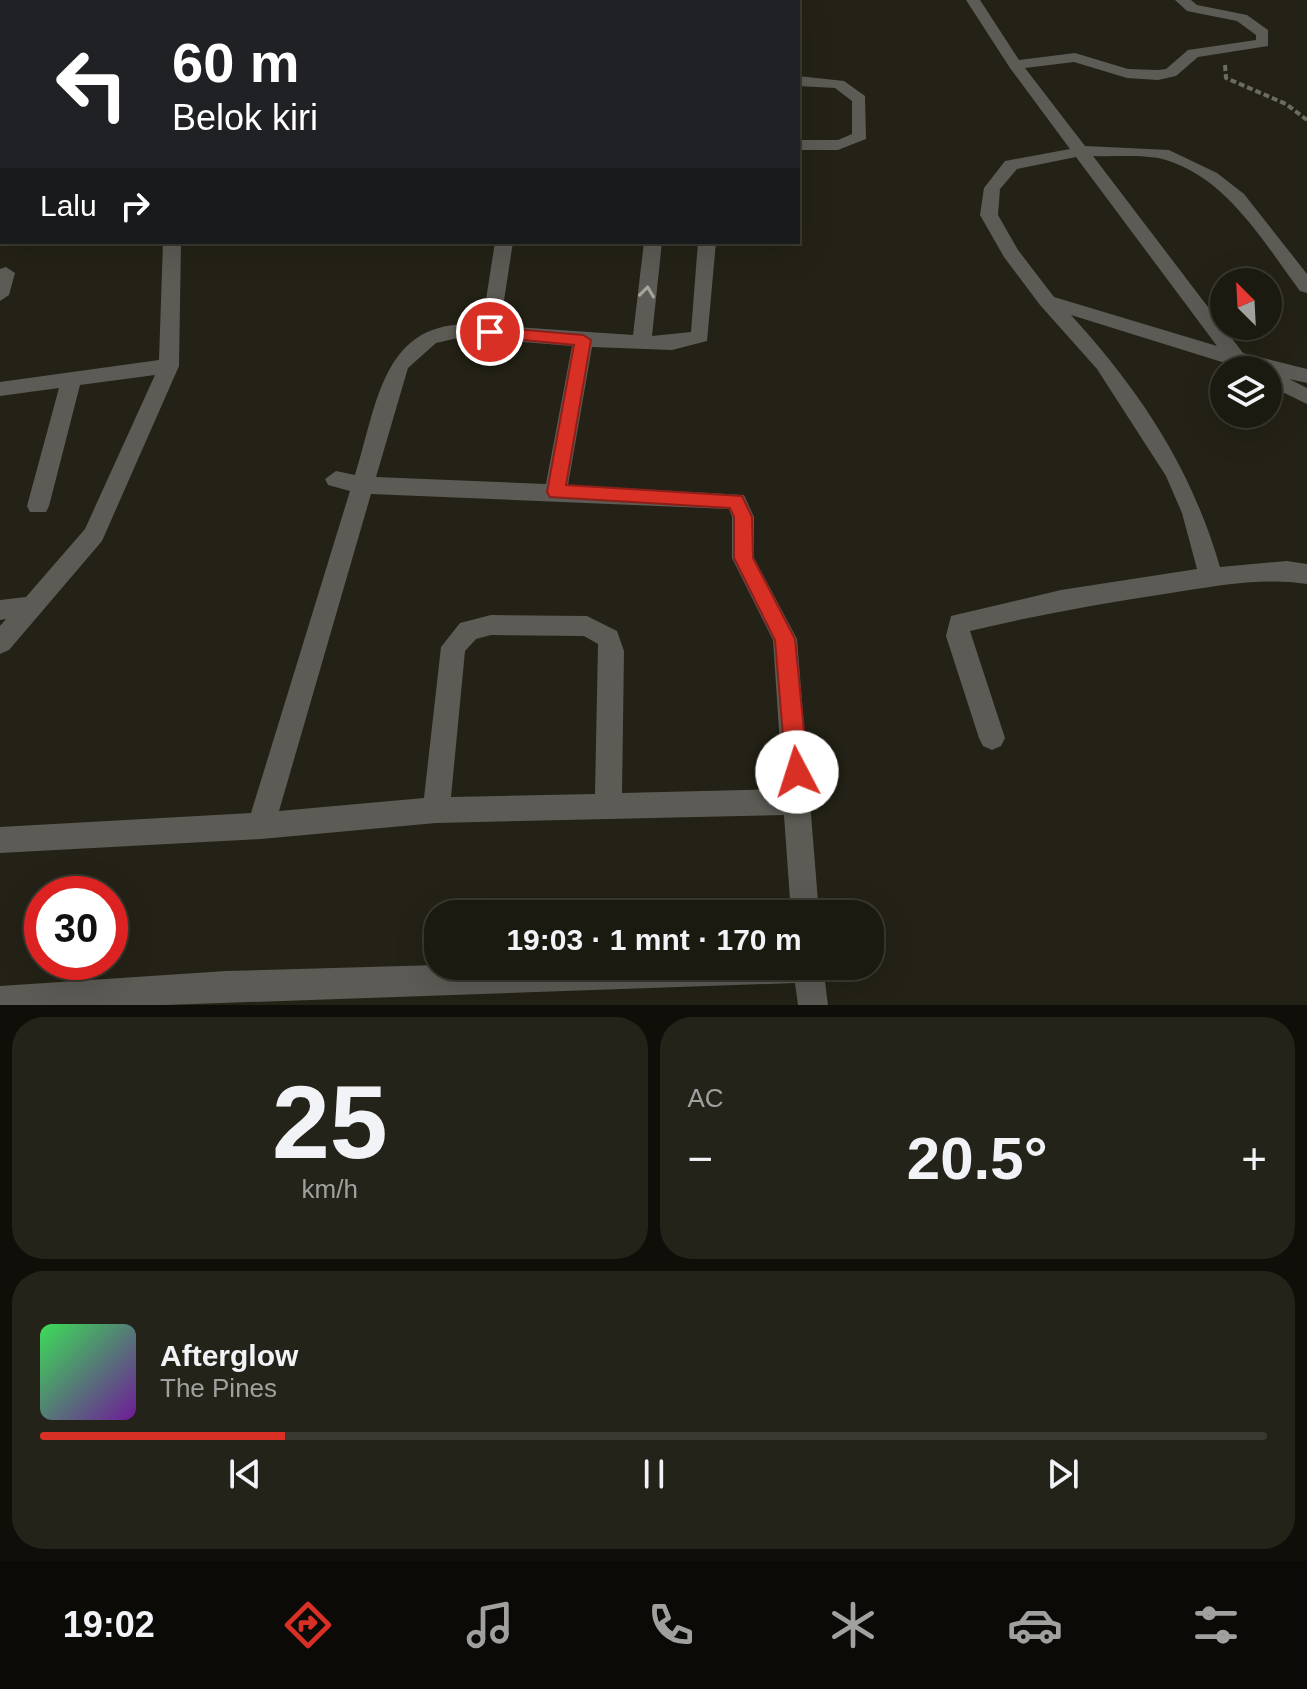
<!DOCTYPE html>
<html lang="id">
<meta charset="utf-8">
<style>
body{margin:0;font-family:Arial,sans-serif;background:#242319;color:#f1f3f6;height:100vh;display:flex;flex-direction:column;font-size:30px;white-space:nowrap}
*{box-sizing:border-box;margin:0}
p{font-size:26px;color:#a0a19f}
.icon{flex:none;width:44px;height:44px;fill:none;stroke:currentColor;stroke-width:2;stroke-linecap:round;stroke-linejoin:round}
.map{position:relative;height:1005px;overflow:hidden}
.details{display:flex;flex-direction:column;gap:12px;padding:12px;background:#0f0e09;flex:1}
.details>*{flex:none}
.hud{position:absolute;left:0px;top:0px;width:800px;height:244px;box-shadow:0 8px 32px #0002,0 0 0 2px #393830;background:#202124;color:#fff;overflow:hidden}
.needle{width:52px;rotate:336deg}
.buttons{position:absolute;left:1210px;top:268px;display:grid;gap:16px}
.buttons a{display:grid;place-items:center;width:72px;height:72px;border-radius:50%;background:#1b1a10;box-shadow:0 8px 32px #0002,0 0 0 2px #393830;font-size:40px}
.speed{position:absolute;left:24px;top:876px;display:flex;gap:16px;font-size:40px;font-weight:700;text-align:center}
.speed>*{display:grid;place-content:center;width:104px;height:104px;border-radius:50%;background:#1b1a10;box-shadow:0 8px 32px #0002,0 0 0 2px #393830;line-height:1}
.speed .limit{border:12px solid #d22;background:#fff;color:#111}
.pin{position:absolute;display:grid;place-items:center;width:68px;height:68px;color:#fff;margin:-34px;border:4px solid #fff;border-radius:50%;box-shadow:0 2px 8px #0007}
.me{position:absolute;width:88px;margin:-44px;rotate:355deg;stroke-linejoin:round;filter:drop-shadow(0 0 6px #0008)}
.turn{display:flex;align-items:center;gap:28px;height:168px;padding:0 40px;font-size:36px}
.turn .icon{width:104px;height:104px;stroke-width:2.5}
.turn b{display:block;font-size:56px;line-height:68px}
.then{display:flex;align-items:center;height:76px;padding:0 40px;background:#0003;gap:16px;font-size:30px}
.big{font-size:60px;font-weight:600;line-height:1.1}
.details .widget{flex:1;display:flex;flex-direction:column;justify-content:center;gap:12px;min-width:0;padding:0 28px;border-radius:32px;background:#242319}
.details .dial{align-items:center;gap:0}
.dial b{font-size:104px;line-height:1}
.song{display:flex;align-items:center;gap:24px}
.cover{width:96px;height:96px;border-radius:12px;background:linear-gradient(135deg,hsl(130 70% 55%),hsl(280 70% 35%))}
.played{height:8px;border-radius:4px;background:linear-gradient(90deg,#d93025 20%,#393830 20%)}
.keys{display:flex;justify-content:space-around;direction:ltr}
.heat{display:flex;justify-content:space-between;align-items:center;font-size:44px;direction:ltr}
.details .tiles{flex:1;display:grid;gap:12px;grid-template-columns:1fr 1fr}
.widget:last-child{grid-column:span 2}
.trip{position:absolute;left:424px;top:900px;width:460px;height:80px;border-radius:32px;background:#1b1a10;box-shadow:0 8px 32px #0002,0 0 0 2px #393830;font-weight:600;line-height:80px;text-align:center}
.tabs{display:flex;height:128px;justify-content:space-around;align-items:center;background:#0b0a06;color:#a0a19f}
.tabs .icon{width:56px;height:56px}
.tabs .active{color:#d93025}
.tabs b{font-size:36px;color:#f1f3f6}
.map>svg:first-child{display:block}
.building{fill:#c3b774;stroke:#888051;stroke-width:2}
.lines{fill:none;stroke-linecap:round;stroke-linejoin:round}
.path{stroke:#6d6c61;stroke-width:4;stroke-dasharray:6 3;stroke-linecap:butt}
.minor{fill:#5c5b55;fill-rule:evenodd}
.oneway{stroke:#a4a39c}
.route{fill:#d93025;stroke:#8d1f18;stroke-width:2}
</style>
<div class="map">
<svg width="1307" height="1005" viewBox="0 0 1307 1005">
<rect width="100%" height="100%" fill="#242216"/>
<path class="building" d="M20,0h131v2h-132z"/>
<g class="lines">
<path class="path" d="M1225,65l1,13 60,26 21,16"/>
<g class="minor">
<path d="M176,0h14l-15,2z"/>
<path d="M631,0h40l-41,2z"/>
<path d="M966,0h14l39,60 56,-7 53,16 30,1 8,-1 22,-19 68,-10v-5l-19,-14 -50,-10 -12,-11h16l6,5 50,10 21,15v16l-70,11 -22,19 -18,4 -31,-2 -53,-16 -49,6 60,78 84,4 48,23 27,21 63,80v19l-7,-2c-36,-48 -72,-112 -134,-131 -21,-6 -51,-3 -73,-4l150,197 64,16v14l-18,-4 18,9v16l-39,-19v-15l-30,-3 -167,-52c69,76 120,152 149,252l67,-6 20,3v20c-44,-7 -92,2 -136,9 -67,10 -134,22 -201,38l35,107 -4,8 -9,4 -9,-4 -4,-8 -33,-102 5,-20 110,-26 136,-21 -15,-56 -16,-37 -69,-107 -57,-64 -36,-48 -24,-42 4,-27 21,-27 65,-12 -60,-81zM1076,157l141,189 -163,-49 -36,-47 -20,-35 2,-26 17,-20z"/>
<path d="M0,3h2l-2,9z"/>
<path d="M798,76l46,5 21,15 1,43 -28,11h-40v-10h40l14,-6v-33l-17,-13 -37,-2z"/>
<path d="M163,242h18l-2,124 -77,175 -93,109 -9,4v-28l6,-7 -6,1v-20l26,-3 59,-68 70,-154 -75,10 -31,121 -3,6h-16l-3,-6 32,-118 -59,8v-14l159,-22z"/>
<path d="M495,242h18l-13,84 133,9 11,-93h18l-10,94 39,-4 7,-90h18l-9,99 -35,9 -80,-3 -24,138 176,10 10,22v41l43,81 22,275h-28l-7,-99 -348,8 -175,16 -261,14v-26l251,-14 99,-322 -22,-6 -3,-6 11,-8 19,4c23,-72 27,-160 127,-150zM462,337l110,9 -26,138 -170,-7 32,-109 28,-25zM371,494l358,15 3,8v41l41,82 10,149 -161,4 2,-142 -7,-20 -30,-15 -96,-1 -31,8 -19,24 -17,151 -145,13zM491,635l93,1 14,8 -3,150 -144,3 14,-146 11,-12z"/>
<path d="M6,267l9,6 -6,22 -9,6v-32z"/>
<path d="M438,965l385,1 5,39h-30l-3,-22 -630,22h-165v-19l226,-15z"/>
</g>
</g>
<defs><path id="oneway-chevron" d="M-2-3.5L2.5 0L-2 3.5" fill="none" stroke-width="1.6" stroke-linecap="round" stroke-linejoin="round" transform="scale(2)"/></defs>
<use class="oneway" href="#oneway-chevron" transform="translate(647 292) rotate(-83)"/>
<path class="route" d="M490,327l93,8 8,5 -25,145 176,11 10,21 1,41 42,81 13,133 -3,8 -8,3 -8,-3 -3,-8 -11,-132 -41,-82v-41l-4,-9 -180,-11 -3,-5 27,-147 -90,-9v-8z"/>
</svg>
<div class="buttons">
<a><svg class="needle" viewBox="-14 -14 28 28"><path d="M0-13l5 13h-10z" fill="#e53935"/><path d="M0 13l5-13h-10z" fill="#a0a19f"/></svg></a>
<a><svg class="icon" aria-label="layers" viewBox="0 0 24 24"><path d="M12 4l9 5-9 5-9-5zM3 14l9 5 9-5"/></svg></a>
</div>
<div class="speed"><div class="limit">30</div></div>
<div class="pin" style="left:490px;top:332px;background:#d93025"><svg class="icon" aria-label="arrive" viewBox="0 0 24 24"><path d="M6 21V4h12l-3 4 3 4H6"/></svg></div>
<svg class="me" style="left:797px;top:772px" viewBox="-20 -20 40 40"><circle r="19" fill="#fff"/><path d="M0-13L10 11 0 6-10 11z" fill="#d93025"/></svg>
<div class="trip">19:03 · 1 mnt · 170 m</div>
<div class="hud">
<div class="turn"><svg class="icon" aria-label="left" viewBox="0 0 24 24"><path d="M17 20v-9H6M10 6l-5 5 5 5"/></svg><div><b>60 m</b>Belok kiri</div></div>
<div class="then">Lalu<svg class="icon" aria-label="right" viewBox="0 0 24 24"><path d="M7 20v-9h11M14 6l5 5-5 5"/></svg></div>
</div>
</div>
<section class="details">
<div class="tiles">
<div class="widget dial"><b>25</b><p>km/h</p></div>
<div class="widget"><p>AC</p>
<div class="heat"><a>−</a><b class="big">20.5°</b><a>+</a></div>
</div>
<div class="widget">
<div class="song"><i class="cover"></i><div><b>Afterglow</b><p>The Pines</p></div></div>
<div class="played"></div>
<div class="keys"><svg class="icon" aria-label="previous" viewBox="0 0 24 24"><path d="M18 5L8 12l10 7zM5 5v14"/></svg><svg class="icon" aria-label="pause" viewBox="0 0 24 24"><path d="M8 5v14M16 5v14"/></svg><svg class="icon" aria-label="next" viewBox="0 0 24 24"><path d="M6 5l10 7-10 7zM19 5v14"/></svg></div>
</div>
</div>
</section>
<nav class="tabs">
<b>19:02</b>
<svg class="icon active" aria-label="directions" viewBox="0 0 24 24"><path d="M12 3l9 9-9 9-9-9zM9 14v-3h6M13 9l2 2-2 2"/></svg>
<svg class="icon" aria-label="music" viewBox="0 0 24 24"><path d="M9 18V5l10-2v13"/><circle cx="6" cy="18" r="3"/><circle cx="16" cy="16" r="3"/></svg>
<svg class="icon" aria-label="phone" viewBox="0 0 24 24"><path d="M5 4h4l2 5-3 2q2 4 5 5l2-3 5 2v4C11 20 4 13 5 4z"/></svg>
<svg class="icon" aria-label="climate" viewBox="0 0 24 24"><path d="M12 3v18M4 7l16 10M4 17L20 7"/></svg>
<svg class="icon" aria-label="car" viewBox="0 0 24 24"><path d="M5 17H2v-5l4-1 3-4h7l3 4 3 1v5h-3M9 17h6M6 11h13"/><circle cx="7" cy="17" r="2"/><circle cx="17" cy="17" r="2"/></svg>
<svg class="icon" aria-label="filters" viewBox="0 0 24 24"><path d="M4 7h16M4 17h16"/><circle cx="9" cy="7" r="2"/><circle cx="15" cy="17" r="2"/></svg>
</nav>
